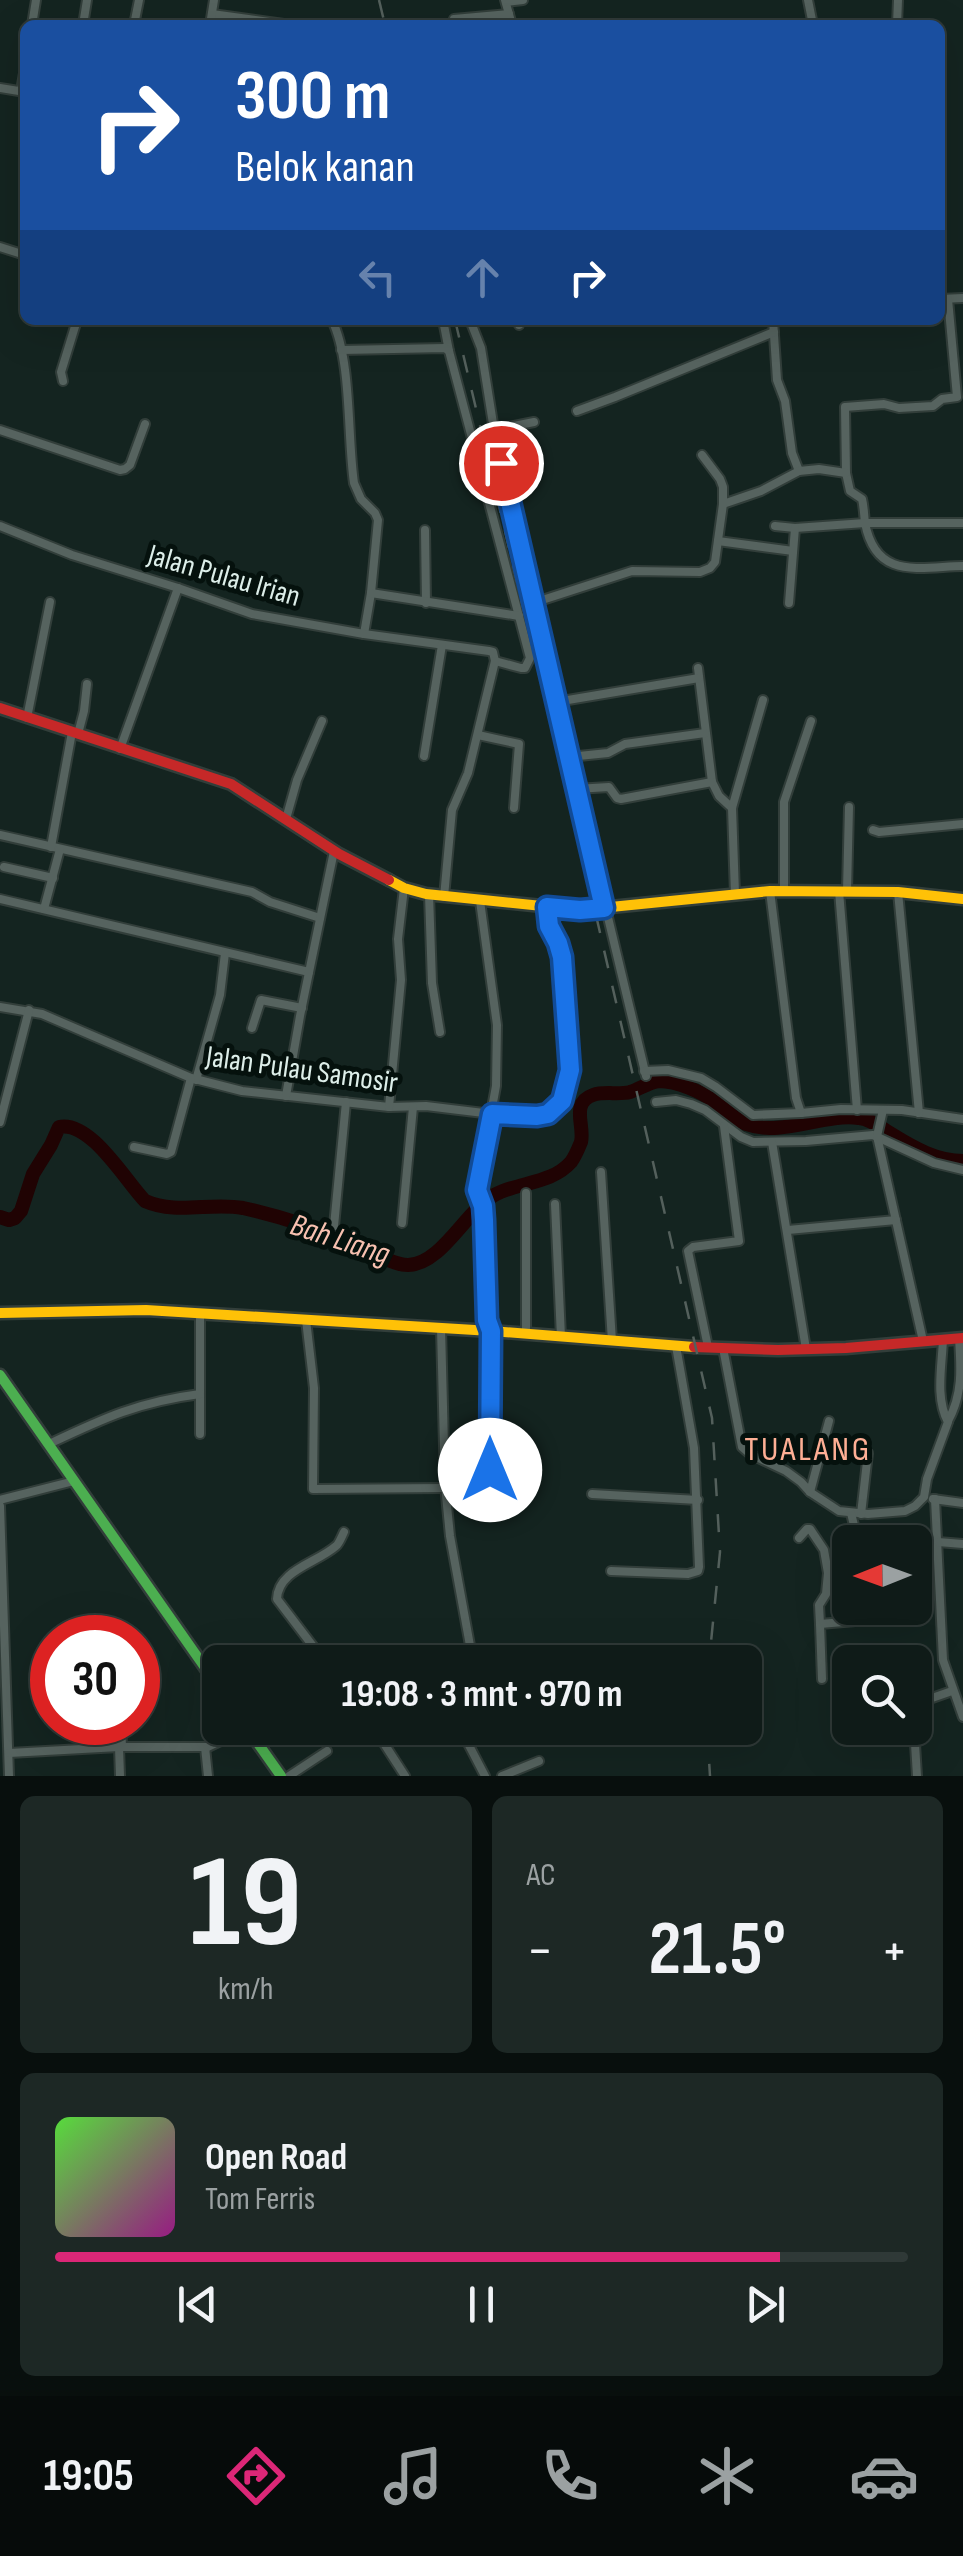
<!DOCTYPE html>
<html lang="id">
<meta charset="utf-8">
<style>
body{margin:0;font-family:"Sofia Sans Condensed",sans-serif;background:#1d2825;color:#f1f3f6;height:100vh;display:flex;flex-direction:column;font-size:38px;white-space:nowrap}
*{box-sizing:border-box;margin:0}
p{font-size:32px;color:#9ba1a2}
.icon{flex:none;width:55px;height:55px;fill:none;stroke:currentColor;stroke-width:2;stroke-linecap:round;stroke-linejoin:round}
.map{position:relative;height:1776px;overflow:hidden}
.drawer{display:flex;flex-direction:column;gap:20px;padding:20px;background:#080f0d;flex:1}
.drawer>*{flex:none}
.guide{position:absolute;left:20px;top:20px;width:925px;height:305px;border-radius:15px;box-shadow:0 10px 40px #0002,0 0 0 2px #2f3937;background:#1a4fa0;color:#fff;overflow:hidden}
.needle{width:65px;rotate:269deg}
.fabs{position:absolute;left:832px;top:1525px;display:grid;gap:20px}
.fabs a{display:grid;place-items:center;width:100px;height:100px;border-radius:15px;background:#0f1b18;box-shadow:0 10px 40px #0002,0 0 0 2px #2f3937;font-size:50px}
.speed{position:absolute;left:30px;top:1615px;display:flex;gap:20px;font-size:50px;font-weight:700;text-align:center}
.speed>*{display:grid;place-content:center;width:130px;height:130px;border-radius:50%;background:#0f1b18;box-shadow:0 10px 40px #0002,0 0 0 2px #2f3937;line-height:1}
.speed .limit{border:15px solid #d22;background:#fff;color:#111}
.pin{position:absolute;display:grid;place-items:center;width:85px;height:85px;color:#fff;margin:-42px;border:5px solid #fff;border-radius:50%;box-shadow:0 2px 10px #0007}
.me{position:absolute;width:110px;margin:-55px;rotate:0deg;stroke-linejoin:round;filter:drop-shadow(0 0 8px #0008)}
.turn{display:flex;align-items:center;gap:35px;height:210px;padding:0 50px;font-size:45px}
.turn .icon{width:130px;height:130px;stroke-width:2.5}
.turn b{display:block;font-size:70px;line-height:85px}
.lanes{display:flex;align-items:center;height:95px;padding:0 50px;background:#0003;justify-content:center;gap:50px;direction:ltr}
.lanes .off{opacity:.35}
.big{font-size:75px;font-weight:700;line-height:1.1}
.drawer .card{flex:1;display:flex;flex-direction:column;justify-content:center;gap:15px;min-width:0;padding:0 35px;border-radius:15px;background:#1d2825}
.drawer .dial{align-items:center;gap:0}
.dial b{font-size:130px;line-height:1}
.song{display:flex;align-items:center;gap:30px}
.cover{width:120px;height:120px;border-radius:15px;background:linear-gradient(135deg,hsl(110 70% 55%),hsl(310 70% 35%))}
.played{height:10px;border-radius:5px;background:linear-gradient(90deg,#db2777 85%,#2f3937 85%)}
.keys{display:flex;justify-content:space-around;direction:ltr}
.heat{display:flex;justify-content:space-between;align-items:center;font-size:55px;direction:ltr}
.drawer .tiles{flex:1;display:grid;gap:20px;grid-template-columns:1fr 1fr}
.card:last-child{grid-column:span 2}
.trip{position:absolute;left:202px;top:1645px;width:560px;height:100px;border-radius:15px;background:#0f1b18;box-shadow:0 10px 40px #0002,0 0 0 2px #2f3937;font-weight:700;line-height:100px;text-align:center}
.menu{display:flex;height:160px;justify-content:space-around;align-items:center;background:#060b0a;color:#9ba1a2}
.menu .icon{width:70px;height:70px}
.menu .on{color:#db2777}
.menu b{font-size:45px;color:#f1f3f6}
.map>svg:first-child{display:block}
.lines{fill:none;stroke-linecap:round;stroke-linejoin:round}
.river{stroke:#200303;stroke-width:14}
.street-casing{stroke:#323e3a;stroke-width:12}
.fast-casing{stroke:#323e3a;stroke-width:15}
.slow-casing{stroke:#323e3a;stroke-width:15}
.jam-casing{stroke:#323e3a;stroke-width:15}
.street{stroke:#56635f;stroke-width:8}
.fast{stroke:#4caf50;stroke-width:10}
.slow{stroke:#ffc107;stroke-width:10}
.jam{stroke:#c62828;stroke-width:10}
.rail{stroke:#54605c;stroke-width:2.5;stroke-dasharray:18 18;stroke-linecap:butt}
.route-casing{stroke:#114b97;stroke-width:25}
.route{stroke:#1a73e8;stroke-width:18}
.labels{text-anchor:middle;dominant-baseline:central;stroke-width:10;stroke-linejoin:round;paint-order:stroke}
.street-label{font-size:30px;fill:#ddeee9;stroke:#05110d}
.water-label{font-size:32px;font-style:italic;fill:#f8c1b0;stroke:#05110d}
.quarter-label{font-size:35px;letter-spacing:2.5px;fill:#feaf95;stroke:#05110d}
</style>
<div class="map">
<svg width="963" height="1776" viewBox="0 0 963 1776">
<rect width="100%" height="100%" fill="#142420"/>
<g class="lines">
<path class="river" d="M0,1217l9,3 6,-2 6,-7 12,-37 18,-29 8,-18c31,-7 66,53 86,74 32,14 65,1 98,7 36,8 81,23 116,37 16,6 31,20 49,20 31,0 56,-49 80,-66 25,-18 62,-13 83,-37 3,-4 8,-15 10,-20 4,-16 -11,-39 12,-47 11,-4 26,0 37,-3 10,-3 19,-10 29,-11 18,0 43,11 56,21 11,8 19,17 31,22 36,13 77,-11 113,-6 13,1 23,11 34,17 21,13 44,26 70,26"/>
<defs>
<g id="street">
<path d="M505,0l7,25"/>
<path d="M808,0l5,25"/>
<path d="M506,2l17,-2"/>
<path d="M212,14l79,11"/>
<path d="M454,19l55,-5"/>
<path d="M32,25l4,-25"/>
<path d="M83,25l4,-25"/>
<path d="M134,25l5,-25"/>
<path d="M210,25l4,-25"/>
<path d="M897,25l1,-25"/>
<path d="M0,88l25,4"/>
<path d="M21,91l4,-24"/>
<path d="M0,247l25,8"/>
<path d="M940,299l23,-1"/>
<path d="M948,299l9,98 -15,2 -9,7 -34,2 -15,-4 -39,3 1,66 4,18 12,8c2,8 2,16 3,24 11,57 53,44 98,43"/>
<path d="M332,320c20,41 15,116 22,163l7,16 14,14 3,7 -7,73 -7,41"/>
<path d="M443,320l6,31"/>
<path d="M470,320l11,28 13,82 37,166 115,480"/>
<path d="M518,320l1,5"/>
<path d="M773,320l4,60 8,21 7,52 7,18"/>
<path d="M341,350l104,-2 4,3 81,307 -5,10h-4l-26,-7"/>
<path d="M63,381l-2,-9 16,-52"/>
<path d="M577,411l38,-14 159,-65"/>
<path d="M0,430l120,40 5,-1 5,-4 15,-41"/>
<path d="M494,430l40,-8"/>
<path d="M723,504l38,-13 38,-20 20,-2 27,4"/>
<path d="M0,526l72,29 106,33 74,26 112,20 125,17 4,1 2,9"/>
<path d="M775,526l20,2 70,-5h98"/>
<path d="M425,530l1,73"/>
<path d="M718,541l75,10"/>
<path d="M371,593l148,23"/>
<path d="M533,603l99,-32 68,1 10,-4 5,-6 8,-58v-17l-3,-8 -18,-24"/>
<path d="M789,603l6,-75"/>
<path d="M698,668l14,114 7,14 13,12"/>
<path d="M556,702l143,-24"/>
<path d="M27,718l23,-116"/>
<path d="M78,734l6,-23 3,-27"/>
<path d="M478,735l41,9 -5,64"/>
<path d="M120,749l58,-161"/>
<path d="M424,756l18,-111"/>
<path d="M569,757l39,-4 17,-9 80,-11"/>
<path d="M576,789l33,-2 8,11 4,1 91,-17"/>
<path d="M286,819l11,-39 25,-59"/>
<path d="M873,830l6,2 84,-8"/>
<path d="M0,835l252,57 18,10 50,16"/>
<path d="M51,847l21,-115"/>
<path d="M4,867l49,11"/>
<path d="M770,891l26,207 5,15 40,-4 61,1 61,9"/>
<path d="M784,891v-89l27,-81"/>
<path d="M839,891l18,219"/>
<path d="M847,891l2,-84"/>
<path d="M898,892l21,221"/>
<path d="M429,894l3,89 8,49"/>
<path d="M735,894l-3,-86 31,-108"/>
<path d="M444,897l8,-87 16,-37 27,-112"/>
<path d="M0,899l309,73"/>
<path d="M480,901l17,124 -1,61 -19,104 6,17 2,13 2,100 4,11v139"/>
<path d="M44,909l16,-60"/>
<path d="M0,1007l42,7 149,64 51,13 147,16 37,-1 66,8 45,2 11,-2 14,-13 8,-31 -8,-113 -3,-14 -10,-17 -2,-19"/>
<path d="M252,1028l9,-28 41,8"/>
<path d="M644,1071l24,-1 33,8 15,9 37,28 48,-2"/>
<path d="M196,1080l24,-85 5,-42"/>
<path d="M286,1096l14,-80 34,-165"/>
<path d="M656,1102l20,-2 15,4 14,6 36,27 12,5 53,-1 67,-6 61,28 29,7"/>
<path d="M389,1107l12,-127 -3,-41 6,-51"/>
<path d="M883,1110l-6,26 46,205"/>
<path d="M0,1122l29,-112"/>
<path d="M772,1142l34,207"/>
<path d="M134,1147l33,7 4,-2 20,-74"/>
<path d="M601,1172l11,169"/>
<path d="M526,1193v141"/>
<path d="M555,1204l6,133"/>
<path d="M402,1223l11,-116"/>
<path d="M334,1226l12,-124"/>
<path d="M788,1230l108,-10"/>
<path d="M306,1320l8,68 -1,101 132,-1"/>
<path d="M441,1328l4,157 5,51 23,126"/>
<path d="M708,1347l-20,-96 5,-4 46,-6 -15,-115"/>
<path d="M723,1348l19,99 8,7 36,17 15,11 9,10 29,19 29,3 37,-3 10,-5 9,-9 3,-18 21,-57c-13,-24 -6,-56 -5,-83"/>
<path d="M948,1421c15,-27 13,-53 11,-83"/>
<path d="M200,1434v-121"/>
<path d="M49,1444c55,-26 89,-42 151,-50"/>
<path d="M810,1492l19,-71"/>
<path d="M592,1494l106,6"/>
<path d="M933,1499l30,4"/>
<path d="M935,1499l8,161 20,57"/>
<path d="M0,1500l74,-19"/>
<path d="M0,1506l9,270"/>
<path d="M851,1513l7,29"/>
<path d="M861,1514l7,-61"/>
<path d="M799,1538l8,-9h3l14,21 4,23 -2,21 -7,11 1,19"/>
<path d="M938,1542l25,2"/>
<path d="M611,1571l77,3 10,-3 1,-4 -5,-119 -18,-102"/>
<path d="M325,1662l-48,-63c1,-29 40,-36 59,-53 3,-2 6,-10 8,-14"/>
<path d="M822,1679l-2,-55 47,-4 6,-4v-8"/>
<path d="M915,1704l37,-13"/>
<path d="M121,1722l1,25"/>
<path d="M374,1728l31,48"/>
<path d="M460,1728l25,48"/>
<path d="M914,1728l3,48"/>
<path d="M465,1738l31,-10"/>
<path d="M416,1740l24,-12"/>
<path d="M119,1747l1,29"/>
<path d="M205,1747l3,29"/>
<path d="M9,1753l110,-6h89l39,-19"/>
<path d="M289,1776l38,-25"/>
<path d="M502,1776l37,-15"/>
</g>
<g id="fast">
<path d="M0,1375l220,314"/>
<path d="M247,1728l34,48"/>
</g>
<g id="slow">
<path d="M389,880l15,8 22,6 155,16 189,-19 128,1 65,7"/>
<path d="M0,1313l146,-3 345,21 203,16"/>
</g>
<g id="jam">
<path d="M0,708l231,76 108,70 50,26"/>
<path d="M694,1347l84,3 68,-2 117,-10"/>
</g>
</defs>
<use href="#street" class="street-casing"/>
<use href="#fast" class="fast-casing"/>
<use href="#slow" class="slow-casing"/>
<use href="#jam" class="jam-casing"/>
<use href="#street" class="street"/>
<use href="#fast" class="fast"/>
<use href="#slow" class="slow"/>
<use href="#jam" class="jam"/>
<g class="rail">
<path d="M379,0l6,25"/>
<path d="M455,320l140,591 117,507 8,134 -11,110"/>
<path d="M707,1728l3,48"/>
</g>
</g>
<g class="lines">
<defs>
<path id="route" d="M490,1470l1,-139 -4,-11 -3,-100 -1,-14 -6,-16 15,-76 45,2 11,-2 14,-13 8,-31 -8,-113 -4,-14 -9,-17 -2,-19 33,3 24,-2 -103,-445"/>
</defs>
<use href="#route" class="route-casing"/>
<use href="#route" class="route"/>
</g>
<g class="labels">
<g class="street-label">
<text transform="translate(224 576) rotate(16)">Jalan Pulau Irian</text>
<text transform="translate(302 1070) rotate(8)">Jalan Pulau Samosir</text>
</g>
<g class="water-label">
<text transform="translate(340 1240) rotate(18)">Bah Liang</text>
</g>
<g class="quarter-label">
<text x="808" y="1449">TUALANG</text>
</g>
</g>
</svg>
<div class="fabs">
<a><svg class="needle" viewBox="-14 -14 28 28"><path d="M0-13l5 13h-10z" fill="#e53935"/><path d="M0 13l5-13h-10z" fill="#9ba1a2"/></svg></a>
<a><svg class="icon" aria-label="search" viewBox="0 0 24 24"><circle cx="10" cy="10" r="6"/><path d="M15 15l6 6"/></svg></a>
</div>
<div class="speed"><div class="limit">30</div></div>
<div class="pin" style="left:501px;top:463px;background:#d93025"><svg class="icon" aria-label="arrive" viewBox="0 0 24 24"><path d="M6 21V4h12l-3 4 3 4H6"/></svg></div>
<svg class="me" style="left:490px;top:1470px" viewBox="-20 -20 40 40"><circle r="19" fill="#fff"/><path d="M0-13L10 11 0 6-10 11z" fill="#1a73e8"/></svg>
<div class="trip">19:08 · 3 mnt · 970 m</div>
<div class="guide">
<div class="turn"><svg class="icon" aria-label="right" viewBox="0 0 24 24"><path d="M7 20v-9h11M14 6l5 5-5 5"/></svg><div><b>300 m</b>Belok kanan</div></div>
<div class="lanes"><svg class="icon off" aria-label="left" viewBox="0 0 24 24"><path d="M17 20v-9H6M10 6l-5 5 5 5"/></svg><svg class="icon off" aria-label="ahead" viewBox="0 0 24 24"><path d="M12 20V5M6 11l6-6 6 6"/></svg><svg class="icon" aria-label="right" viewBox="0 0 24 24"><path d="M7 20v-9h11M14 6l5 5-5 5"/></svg></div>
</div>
</div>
<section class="drawer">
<div class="tiles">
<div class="card dial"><b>19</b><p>km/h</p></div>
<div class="card"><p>AC</p>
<div class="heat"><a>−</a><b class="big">21.5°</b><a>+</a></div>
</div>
<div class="card">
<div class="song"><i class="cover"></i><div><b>Open Road</b><p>Tom Ferris</p></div></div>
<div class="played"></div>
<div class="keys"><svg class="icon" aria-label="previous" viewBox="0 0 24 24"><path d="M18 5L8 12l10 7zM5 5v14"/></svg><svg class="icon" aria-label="pause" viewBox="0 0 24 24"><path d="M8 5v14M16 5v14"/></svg><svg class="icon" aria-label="next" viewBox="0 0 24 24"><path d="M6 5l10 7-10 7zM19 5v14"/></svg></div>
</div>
</div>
</section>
<nav class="menu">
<b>19:05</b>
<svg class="icon on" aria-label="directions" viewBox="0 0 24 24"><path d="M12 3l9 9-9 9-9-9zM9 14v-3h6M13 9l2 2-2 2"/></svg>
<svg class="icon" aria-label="music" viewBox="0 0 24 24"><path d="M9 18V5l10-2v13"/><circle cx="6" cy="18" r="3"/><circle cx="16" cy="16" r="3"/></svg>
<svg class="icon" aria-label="phone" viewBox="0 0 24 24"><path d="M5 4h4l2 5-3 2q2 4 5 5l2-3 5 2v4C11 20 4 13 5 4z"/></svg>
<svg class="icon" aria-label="climate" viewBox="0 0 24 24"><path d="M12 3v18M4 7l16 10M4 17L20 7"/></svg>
<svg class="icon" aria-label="car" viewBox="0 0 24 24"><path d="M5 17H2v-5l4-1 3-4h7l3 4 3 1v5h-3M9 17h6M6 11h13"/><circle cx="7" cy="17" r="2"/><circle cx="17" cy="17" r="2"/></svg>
</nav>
